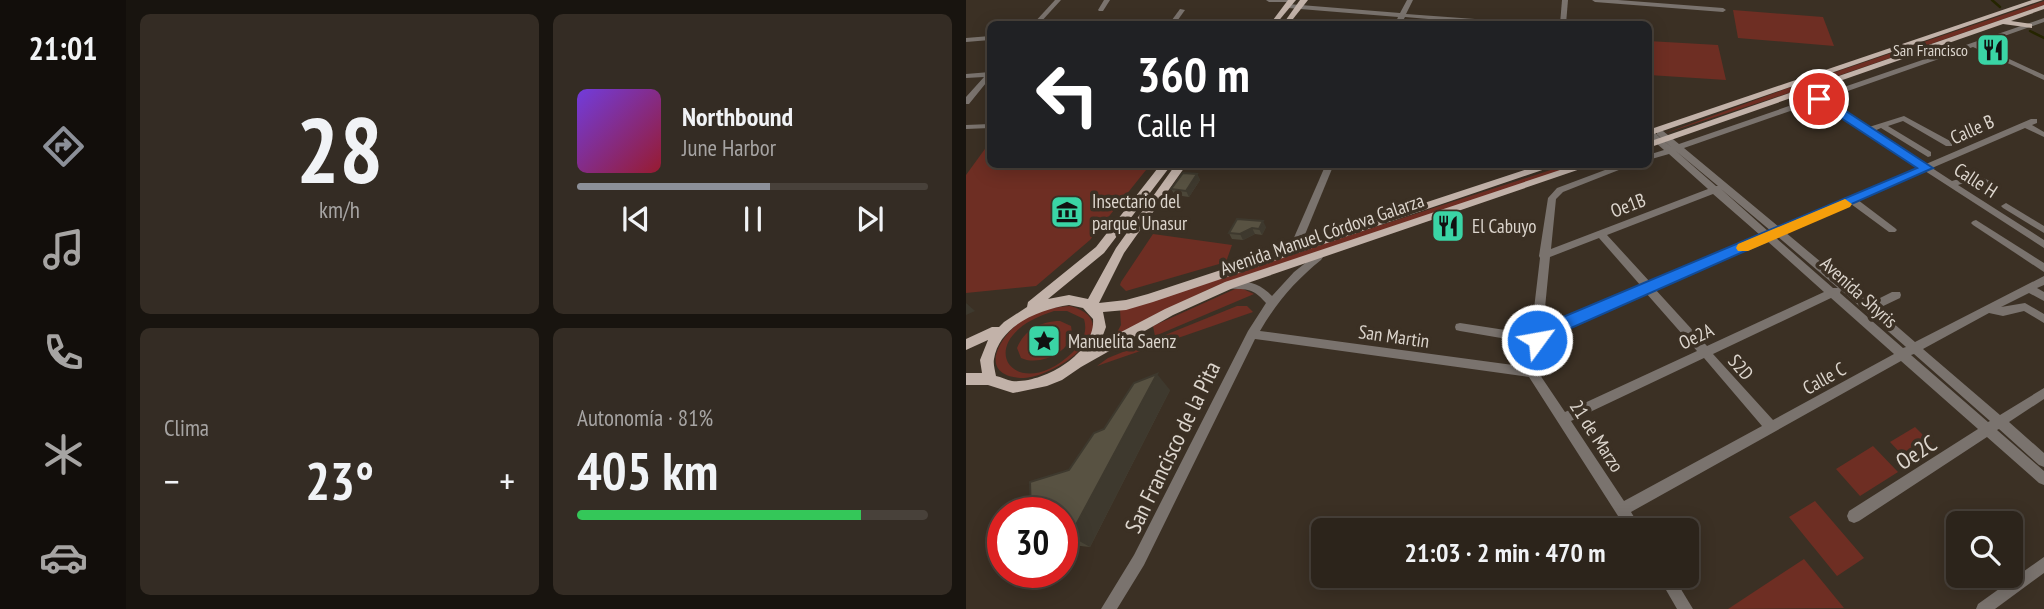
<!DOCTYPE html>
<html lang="es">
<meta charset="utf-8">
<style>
body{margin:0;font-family:"PT Sans Narrow",sans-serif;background:#342c24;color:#f1f3f6;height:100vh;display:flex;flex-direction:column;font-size:26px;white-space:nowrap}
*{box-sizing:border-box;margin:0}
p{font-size:23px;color:#a6a4a3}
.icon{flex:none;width:38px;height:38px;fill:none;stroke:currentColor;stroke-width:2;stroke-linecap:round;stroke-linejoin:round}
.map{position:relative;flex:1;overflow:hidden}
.details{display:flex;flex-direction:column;gap:14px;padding:14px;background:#18140f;width:840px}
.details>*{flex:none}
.hud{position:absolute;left:21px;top:21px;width:665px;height:147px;border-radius:10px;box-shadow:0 4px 18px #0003,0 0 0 2px #48413a;background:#202124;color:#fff;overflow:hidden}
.controls{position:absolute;left:980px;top:511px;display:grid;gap:14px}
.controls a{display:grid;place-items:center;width:77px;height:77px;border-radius:10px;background:#2c241b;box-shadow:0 4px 18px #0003,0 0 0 2px #48413a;font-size:35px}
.speed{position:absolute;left:21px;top:497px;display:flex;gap:14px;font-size:35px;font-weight:700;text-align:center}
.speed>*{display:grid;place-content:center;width:91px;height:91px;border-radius:50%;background:#2c241b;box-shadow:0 4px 18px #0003,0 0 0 2px #48413a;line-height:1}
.speed .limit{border:10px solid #d22;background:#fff;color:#111}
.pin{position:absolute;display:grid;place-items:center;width:60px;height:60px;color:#fff;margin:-30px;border:4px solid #fff;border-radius:50%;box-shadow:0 2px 7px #0007}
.me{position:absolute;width:77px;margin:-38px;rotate:58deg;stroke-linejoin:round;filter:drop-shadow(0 0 5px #0008)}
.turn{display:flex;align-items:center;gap:24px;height:147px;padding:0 35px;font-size:32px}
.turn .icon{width:91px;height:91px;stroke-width:2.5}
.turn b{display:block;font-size:49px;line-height:60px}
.big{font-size:52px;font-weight:600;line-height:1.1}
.details .widget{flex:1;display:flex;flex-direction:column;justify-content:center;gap:10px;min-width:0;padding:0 24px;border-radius:10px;background:#342c24}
.details .dial{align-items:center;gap:0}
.dial b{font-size:91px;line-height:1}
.song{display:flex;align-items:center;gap:21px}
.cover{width:84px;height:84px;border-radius:10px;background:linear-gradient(135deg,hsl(260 70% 55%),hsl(350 70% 35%))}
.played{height:7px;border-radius:4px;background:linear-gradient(90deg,#8c9099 55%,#48413a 55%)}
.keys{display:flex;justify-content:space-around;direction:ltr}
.heat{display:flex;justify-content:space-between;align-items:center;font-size:38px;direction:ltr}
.charge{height:10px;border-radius:5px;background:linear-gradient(90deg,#34c759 81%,#48413a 0)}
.details .tiles{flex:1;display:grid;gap:14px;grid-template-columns:repeat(2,1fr)}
.trip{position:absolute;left:345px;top:518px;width:388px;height:70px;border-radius:10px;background:#2c241b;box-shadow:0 4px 18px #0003,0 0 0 2px #48413a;font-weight:600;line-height:70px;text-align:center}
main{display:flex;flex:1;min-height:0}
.tab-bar{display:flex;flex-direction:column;width:126px;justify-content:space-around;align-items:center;background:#120e0b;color:#a6a4a3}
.tab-bar .icon{width:49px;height:49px}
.tab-bar .on{color:#8c9099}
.tab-bar b{font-size:32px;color:#f1f3f6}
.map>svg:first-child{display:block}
.green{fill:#6e2e23;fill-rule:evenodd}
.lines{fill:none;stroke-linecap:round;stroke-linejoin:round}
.stream{stroke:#252500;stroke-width:2.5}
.minor{fill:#7a736e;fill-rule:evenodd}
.major{fill:#c2b2a9;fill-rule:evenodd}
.wall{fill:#4c4739}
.shaded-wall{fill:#3e392e}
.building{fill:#585242;stroke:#3e392e;stroke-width:2}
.route{fill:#1a73e8;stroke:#114b97;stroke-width:2}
.slow{fill:#f59e0b}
.labels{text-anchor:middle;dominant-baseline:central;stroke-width:7;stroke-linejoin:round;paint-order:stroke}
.far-poi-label{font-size:16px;fill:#dcd5cd;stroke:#3b3024;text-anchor:end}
.street-label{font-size:19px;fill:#dcd5cd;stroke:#3b3024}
.poi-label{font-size:19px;fill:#dcd5cd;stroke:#3b3024;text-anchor:start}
.near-street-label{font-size:23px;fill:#dcd5cd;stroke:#3b3024}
</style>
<main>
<nav class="tab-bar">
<b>21:01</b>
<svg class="icon on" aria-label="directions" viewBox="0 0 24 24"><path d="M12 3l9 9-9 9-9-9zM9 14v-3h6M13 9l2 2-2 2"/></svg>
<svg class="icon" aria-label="music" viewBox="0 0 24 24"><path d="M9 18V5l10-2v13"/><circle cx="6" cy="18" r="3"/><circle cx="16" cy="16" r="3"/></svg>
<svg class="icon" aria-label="phone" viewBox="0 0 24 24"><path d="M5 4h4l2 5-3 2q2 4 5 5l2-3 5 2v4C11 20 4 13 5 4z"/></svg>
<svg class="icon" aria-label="climate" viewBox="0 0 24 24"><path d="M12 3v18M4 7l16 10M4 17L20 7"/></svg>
<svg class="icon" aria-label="car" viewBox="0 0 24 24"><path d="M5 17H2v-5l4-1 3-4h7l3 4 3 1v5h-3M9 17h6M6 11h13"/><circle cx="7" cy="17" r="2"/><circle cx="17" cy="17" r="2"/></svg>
</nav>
<section class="details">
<div class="tiles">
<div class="widget dial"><b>28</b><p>km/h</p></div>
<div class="widget">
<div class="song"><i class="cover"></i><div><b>Northbound</b><p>June Harbor</p></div></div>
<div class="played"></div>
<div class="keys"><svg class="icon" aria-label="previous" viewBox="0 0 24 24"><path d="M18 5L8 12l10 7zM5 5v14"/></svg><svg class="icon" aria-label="pause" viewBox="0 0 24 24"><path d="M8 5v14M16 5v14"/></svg><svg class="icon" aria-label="next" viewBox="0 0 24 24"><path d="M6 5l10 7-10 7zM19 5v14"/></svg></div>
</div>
<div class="widget"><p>Clima</p>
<div class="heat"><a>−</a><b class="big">23°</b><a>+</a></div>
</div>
<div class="widget"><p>Autonomía · 81%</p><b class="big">405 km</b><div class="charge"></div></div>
</div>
</section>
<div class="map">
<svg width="1078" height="609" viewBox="0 0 1078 609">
<rect width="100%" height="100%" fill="#3b3024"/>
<g class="green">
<path d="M1078,1v4l-224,77 -5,-3z"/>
<path d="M767,10l90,7 11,29 -96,-8z"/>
<path d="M682,41l70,4 8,35 -77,-5z"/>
<path d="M844,80l6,4 -153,50z"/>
<path d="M24,142v22l160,1 -60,75 -54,46 -70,7v-118z"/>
<path d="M600,165h16l-368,122 -58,27 -42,24 7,-13 -1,-15z"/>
<path d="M187,234l79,11 -6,17 -100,29 -6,-6 1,-3z"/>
<path d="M269,289h8l11,5 -99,42 -2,-10z"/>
<path d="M104,306c61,17 -15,74 -50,72 -45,-4 -18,-45 4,-59 15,-9 30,-12 46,-13zM88,311h13l17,8c4,14 -2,24 -12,34 -58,55 -106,-15 -18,-42z"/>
<path d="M271,306h10l6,6 -156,54 11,-8z"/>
<path d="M94,321l11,5c6,25 -32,41 -50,32l-4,-10c7,-18 24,-27 43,-27z"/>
<path d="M949,427l17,17 -25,16 -17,-18z"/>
<path d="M907,446l25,26 -38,24 -24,-27z"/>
<path d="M849,501l49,57 -27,18 -48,-59z"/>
<path d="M838,559l40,49 -116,1z"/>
</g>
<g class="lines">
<g class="stream">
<path d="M1026,0l8,7"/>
<path d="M1064,31l14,7"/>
</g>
<g class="minor">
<path d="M89,0h6l-22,24h-6z"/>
<path d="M138,0h6l-7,11h-4l-1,-1z"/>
<path d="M300,0h29l-3,2h-23z"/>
<path d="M441,0h6l-7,14 69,5 3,2 -3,2 -70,-6 -4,7h-6l3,-7 -110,-9 -3,-2 3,-2 112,9z"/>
<path d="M596,0h6l-2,24h-6z"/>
<path d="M626,0h26l105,8 3,2 -3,2 -128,-10z"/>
<path d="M214,9l5,1 -10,14h-6z"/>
<path d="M1078,18v4l-65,23 65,30v5l-71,-33 -148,52 44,28 35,-11 48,26v4h-6l-43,-25 -15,5 43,26v4l-3,1 -47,-29 -7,3 52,33 105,-45h6v4l-5,2 12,7v5l-19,-9 -93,40 20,13 22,-7 23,10 1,2 -4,3 -21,-9 -15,5 86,55v8l-119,-77 -67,29 37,28 2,2 -2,2h-6l-38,-28 -66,28 85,71 22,-11h8l1,3 -1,3 -23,11 38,33 129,-66v9l-7,3 7,4v9l-15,-8 -28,14 24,-4 19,11v9l-20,-12 -21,5 -14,-3 -66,36 77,66 44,-27v11l-35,23 35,31v14l-5,-2 -40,-36 -2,1 47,41v14l-5,-2 -52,-46 -128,84 -5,2 -5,-2 -2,-5 2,-5 129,-82 -77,-68 -270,151 11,18h-15l-98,-153 -274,-38 -111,226 -27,44h-16l33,-54 114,-224 18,-28c-16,-18 -19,-12 -41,-15l-1,-3 1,-3c19,-3 34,0 47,14l22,-24 24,-19 3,1 2,3 -2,3c-25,20 -45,43 -61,71l267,36 3,-24 -70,-12 -4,-1 -1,-3 1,-3 4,-1 71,11 9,-76 -1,-2 9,-58 9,-10 64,-24h13l-71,28 -7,7 -5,50 157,-60 -39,-35 -21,6v-5l16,-5 -16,-14v-5h5l18,16 -14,-12v-4h6l16,13zM853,101l100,66 -140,60 -95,-79zM710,151l42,35h-2zM755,189l50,42 -2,1zM747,194l47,41 -110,47 -43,-47zM811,236l61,52h-5l-58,-51zM633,238l42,48 -98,42 7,-71zM800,240l58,52 -117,54 -52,-57zM875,290l65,57 -3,1 -63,-55zM680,293l51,58 -132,61 -27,-40 4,-34zM865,298l63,56 -121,66 -60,-66zM948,354l76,67 -2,1 -77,-67zM738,358l58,68 -138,75 -53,-80z"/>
<path d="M24,36v4l-24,2v-4z"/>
<path d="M24,72v6l-21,26h-3v-7l18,-20 -18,1v-4z"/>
<path d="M24,124v4l-24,1v-4z"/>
<path d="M360,164h8l-35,85 -5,3 -3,-1 -2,-2z"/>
<path d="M1040,203l38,23v7l-41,-25 -2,-2z"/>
<path d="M1010,220l68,43v9l-71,-47 -2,-2 2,-2z"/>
<path d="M1078,557v16l-49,36h-19l2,-5z"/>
<path d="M692,576h15l20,33h-16z"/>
</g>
<g class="major">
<path d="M322,0h8l-20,24h-6z"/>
<path d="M334,0h8l-19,24h-6z"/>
<path d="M1066,0h11l-395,136v-6z"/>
<path d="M1078,5v4l-33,12 21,3v4l-29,-4 -355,124v-6z"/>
<path d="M195,164h11l-68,89 -56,46 21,-4 19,4 28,-51 60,-84h11l-63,89 -25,50 27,-3 22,-6 395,-130h17l-407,138 -27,8 -23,2 3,15 -6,16 65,-34 60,-27 353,-118h17l-362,124 -60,27 -92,52 -19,13 -15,6 -34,7 -25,-8h-22v-12h16l-2,-13 8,-20 -22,10v-11l26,-12h7l5,-5 23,-15 1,-5 68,-55zM103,305l14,3 10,11c3,34 -50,65 -81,62 -5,-1 -11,-4 -16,-5 -1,-6 -3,-12 -2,-17 5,-34 47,-50 75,-54z"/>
</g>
</g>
<g class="wall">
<path d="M231,174l3,6 -11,17 -14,-2 -4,-6z"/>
<path d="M271,219l29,8 -4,8 -7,-1 -12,6 -11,-1 -3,-6z"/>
<path d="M204,390l-80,157 -28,-3v-31l7,-43 35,-41z"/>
</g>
<g class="shaded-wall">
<path d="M231,174l3,6 -11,17 -3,-6z"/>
<path d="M297,221l3,6 -4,8 -3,-6z"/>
<path d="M286,228l3,6 -12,6 -3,-6z"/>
<path d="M0,303l9,8 -9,4z"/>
<path d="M191,374l13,16 -80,157 -20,-11z"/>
</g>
<g class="building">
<path d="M217,173l14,1 -11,17 -15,-2z"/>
<path d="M271,219l26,2 -4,8 -7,-1 -12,6 -11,-1z"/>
<path d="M191,374l-87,162 -8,-1v-22h-31l-1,-31 39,-12 25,-37 10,-4 30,-46z"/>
</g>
<path class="route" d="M849,96h8l110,72 -387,171 -3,6h-12l-2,-5 3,-10 385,-162 -102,-67z"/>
<path class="slow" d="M879,199l7,5 -2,3 -102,44h-10l-2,-3 2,-4z"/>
<defs>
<symbol id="restaurant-square" viewBox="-11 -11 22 22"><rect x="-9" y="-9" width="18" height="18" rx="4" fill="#3ad4a5" stroke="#3b3024"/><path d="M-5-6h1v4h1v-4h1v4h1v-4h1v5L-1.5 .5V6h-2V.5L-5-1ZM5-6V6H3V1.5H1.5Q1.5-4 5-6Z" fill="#111"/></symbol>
<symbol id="museum-square" viewBox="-11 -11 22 22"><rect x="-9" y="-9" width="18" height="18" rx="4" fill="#3ad4a5" stroke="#3b3024"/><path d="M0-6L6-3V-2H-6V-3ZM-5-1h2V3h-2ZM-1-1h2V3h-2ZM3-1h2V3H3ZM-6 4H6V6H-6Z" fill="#111"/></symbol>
<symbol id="sight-square" viewBox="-11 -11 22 22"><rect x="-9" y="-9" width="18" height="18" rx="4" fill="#3ad4a5" stroke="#3b3024"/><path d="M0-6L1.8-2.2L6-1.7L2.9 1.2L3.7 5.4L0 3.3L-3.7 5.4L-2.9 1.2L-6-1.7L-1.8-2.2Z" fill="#111"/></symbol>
</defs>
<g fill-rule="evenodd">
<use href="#restaurant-square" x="1008" y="31" width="38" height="38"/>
<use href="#museum-square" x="82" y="193" width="38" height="38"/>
<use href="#restaurant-square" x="463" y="207" width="38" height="38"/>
<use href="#sight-square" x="59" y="322" width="38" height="38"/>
</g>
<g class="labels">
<g class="far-poi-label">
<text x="1002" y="50">San Francisco</text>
</g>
<g class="street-label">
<text transform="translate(1006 129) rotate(-24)">Calle B</text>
<text transform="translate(1010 180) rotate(33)">Calle H</text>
<text transform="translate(662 205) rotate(-21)">Oe1B</text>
<text transform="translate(356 234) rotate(-19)">Avenida Manuel Córdova Galarza</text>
<text transform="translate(893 292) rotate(42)">Avenida Shyris</text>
<text transform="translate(428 336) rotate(8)">San Martin</text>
<text transform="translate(730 336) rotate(-25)">Oe2A</text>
<text transform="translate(775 367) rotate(49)">S2D</text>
<text transform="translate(858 378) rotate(-29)">Calle C</text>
<text transform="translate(631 436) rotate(57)">21 de Marzo</text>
</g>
<g class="poi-label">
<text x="126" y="201">Insectario del<tspan x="126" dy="22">parque Unasur</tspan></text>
<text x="506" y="226">El Cabuyo</text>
<text x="102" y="341">Manuelita Saenz</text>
</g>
<g class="near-street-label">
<text transform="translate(206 447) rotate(-64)">San Francisco de la Pita</text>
<text transform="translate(950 452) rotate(-33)">Oe2C</text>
</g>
</g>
</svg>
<div class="controls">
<a><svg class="icon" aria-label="search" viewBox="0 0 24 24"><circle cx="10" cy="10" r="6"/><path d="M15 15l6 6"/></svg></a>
</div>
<div class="speed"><div class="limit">30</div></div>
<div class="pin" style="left:853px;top:99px;background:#d93025"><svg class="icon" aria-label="arrive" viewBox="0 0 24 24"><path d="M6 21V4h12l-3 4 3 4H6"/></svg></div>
<svg class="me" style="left:571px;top:340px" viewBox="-20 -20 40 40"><circle r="17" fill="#1a73e8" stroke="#fff" stroke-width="3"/><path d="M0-11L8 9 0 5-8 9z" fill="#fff"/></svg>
<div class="trip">21:03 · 2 min · 470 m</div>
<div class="hud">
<div class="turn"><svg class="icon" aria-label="left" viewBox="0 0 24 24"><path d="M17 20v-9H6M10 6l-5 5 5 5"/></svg><div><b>360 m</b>Calle H</div></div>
</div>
</div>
</main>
